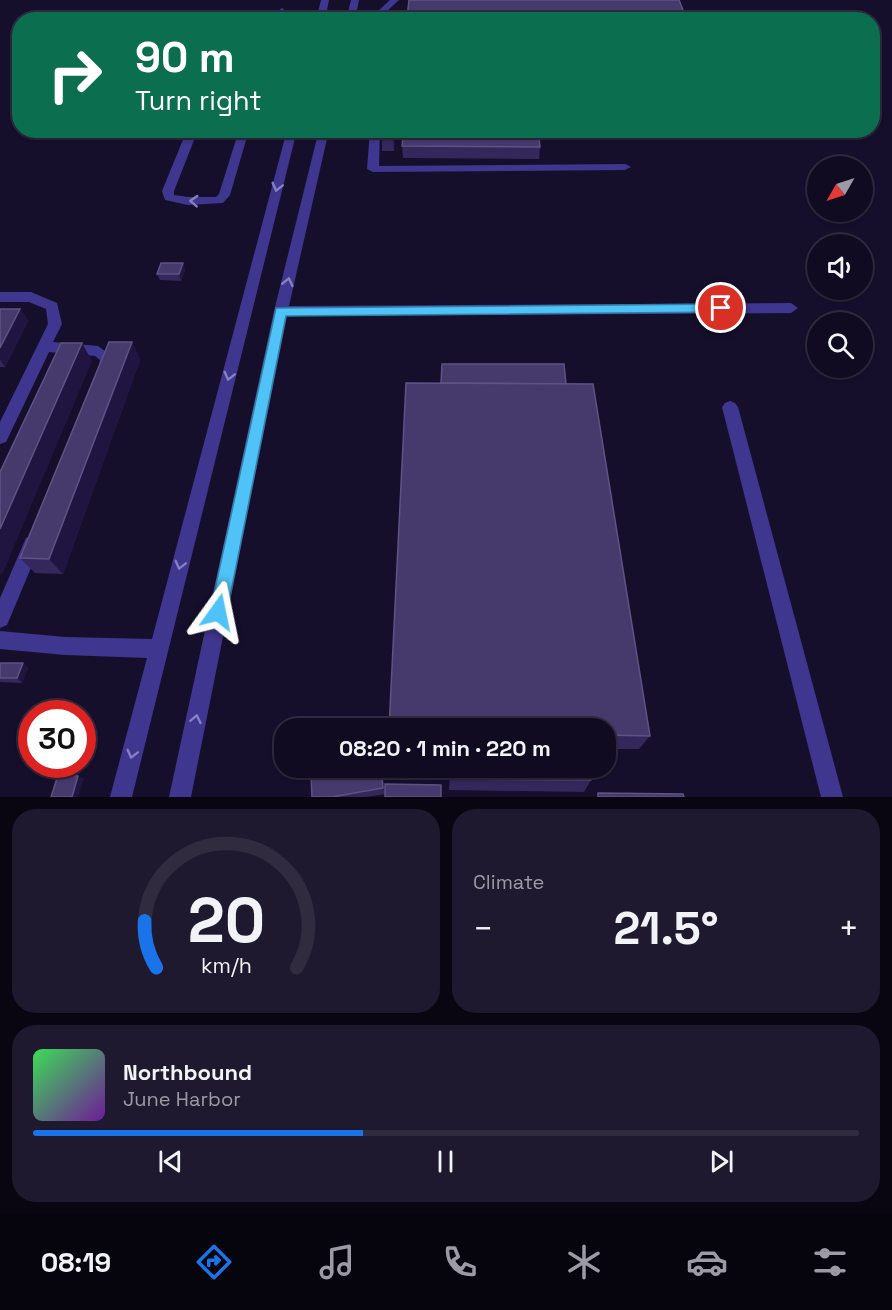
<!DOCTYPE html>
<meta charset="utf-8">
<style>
body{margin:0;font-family:"Space Grotesk",sans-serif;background:#1e192e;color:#f1f3f6;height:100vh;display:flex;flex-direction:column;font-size:22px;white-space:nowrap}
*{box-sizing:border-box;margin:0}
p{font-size:20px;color:#9c9ba5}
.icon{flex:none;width:33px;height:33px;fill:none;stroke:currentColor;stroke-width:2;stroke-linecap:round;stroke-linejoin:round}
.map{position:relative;height:797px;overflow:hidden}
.details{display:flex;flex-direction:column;gap:12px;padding:12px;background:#090612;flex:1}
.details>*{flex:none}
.guide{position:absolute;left:12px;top:12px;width:868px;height:126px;border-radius:24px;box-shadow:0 2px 4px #0004,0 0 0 2px #302b3f;background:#0b6e4f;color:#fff;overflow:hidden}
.needle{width:39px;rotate:231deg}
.buttons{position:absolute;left:807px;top:156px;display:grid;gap:12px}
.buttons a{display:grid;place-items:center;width:66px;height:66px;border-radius:50%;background:#100b21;box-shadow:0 2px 4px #0004,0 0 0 2px #302b3f;font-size:30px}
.speed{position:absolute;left:18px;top:700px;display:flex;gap:12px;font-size:30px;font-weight:700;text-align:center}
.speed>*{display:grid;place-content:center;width:78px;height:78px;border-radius:50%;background:#100b21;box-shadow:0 2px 4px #0004,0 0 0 2px #302b3f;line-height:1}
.speed .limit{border:9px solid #d22;background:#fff;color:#111}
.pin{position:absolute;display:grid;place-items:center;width:51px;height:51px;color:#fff;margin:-26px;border:3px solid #fff;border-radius:50%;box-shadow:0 2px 6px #0007}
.me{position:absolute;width:66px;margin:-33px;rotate:12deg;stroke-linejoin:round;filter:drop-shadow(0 0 4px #0008)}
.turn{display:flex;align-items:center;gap:21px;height:126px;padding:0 24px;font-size:27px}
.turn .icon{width:78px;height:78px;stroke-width:2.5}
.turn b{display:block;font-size:42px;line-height:51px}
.big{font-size:45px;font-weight:700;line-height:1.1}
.details .widget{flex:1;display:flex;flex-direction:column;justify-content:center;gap:9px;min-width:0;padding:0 21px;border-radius:24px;background:#1e192e}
.details .dial{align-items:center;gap:0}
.dial svg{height:156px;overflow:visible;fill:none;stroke:#302b3f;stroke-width:7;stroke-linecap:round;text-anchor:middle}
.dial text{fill:#f1f3f6;stroke:none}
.song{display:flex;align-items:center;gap:18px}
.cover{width:72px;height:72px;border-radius:9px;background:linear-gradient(135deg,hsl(130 70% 55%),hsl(280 70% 35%))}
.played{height:6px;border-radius:3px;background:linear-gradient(90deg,#1a73e8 40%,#302b3f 40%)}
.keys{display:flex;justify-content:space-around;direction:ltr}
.heat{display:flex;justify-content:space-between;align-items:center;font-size:33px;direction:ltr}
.details .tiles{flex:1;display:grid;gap:12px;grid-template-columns:1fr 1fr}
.widget:last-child{grid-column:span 2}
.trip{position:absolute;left:274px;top:718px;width:342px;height:60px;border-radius:24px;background:#100b21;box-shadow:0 2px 4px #0004,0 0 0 2px #302b3f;font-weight:700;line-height:60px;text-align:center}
.tabs{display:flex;height:96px;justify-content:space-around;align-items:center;background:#06040d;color:#9c9ba5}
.tabs .icon{width:42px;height:42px}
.tabs .on{color:#1a73e8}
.tabs b{font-size:27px;color:#f1f3f6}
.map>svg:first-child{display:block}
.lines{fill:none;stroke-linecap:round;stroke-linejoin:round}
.minor{fill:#3f368f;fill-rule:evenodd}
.wall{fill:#34275b}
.shaded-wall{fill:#201541}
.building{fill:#463a6d;stroke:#5e5384;stroke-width:1.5}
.oneway{stroke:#8780c1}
.route{fill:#4fc3f7;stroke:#337fa1;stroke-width:1.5}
</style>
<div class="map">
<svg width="892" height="797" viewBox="0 0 892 797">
<rect width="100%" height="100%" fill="#160f2c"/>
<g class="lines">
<g class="minor">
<path d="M321,0h8l-4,20h-9z"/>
<path d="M351,0h8l-4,20h-9z"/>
<path d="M390,0h9l-13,12v8h-8v-9z"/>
<path d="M282,8l4,3 -1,9h-9l2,-9z"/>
<path d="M236,10l7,2 -1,8h-9z"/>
<path d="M187,130h11l-24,61v4l14,2h28l3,-3 20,-64h10l-19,65 -7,8 -35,2 -23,-5 -3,-9z"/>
<path d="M287,130h10l-165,667h-22l37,-139 -82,-3 -65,-6v-18l65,6 87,2z"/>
<path d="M319,130h10l-40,176 502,-3 7,5 -7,5 -504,3 -96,481h-22l105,-486z"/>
<path d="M370,130h10l-1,36 246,-2 6,3 -6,3 -252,2 -6,-3z"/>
<path d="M0,292h31l26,11 5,21 -9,18 45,4 17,12 -3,15 -7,6 -7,-6 2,-13 -5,-4 -46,-4 -43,90 -6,2v-22l48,-98 -2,-15 -17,-7h-29z"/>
<path d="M730,401l5,2 3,4 105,390h-22l-99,-390 3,-4z"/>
<path d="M32,536l6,2 3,6 -34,81 -7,3v-30l26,-60z"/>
</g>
</g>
<g class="wall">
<path d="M409,0l278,20h-280z"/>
<path d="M382,130h13l-1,21h-12z"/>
<path d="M466,130h32v2h-31z"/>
<path d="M513,130h90l-1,5 -88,-1z"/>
<path d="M402,146l138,1 -1,12 -136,-1z"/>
<path d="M183,263l2,7 -4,11 -21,-1 -3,-6z"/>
<path d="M0,309h20l8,12 -23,46h-5z"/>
<path d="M132,342l8,18 -77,214 -28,-1 -15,-15z"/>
<path d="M441,383l125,1 84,352 -11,13h-33v-20z"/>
<path d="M0,663l28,5 -6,15 -22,-1z"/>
<path d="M381,768h1l3,26 -19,3h-54z"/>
<path d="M450,768l141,12 -7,12 -135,-2z"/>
</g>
<g class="shaded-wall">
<path d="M393,130h2l-1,21 -1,-13z"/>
<path d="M183,263l2,7 -4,11 -2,-7z"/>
<path d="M20,309l8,12 -23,46 -5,-7v-12z"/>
<path d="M132,342l8,18 -77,214 -14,-15z"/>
<path d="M82,343l10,18 -90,214 -2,-2v-44z"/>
<path d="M23,663l5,5 -6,15 -5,-5z"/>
<path d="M381,768l1,1 3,25 -2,-6z"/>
<path d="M78,776l6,3 -6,18h-6z"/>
</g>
<g class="building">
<path d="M409,0h270l8,20h-237v-1l-43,-1z"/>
<path d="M382,130h11v8h-12z"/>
<path d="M403,137l136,1 1,9 -138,-1z"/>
<path d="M161,263h22l-4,11h-22z"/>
<path d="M0,309h20l-20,39z"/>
<path d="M109,342h23l-83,217 -29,-1z"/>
<path d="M61,343h21l-82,186v-57z"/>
<path d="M442,364h122l2,20 -125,-1z"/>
<path d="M406,383l187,1 57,352 -44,-1v-6h-217z"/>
<path d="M0,663h23l-6,15h-17z"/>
<path d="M351,768h30l2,20 -51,9h-20l-1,-22z"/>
<path d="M450,768h140l1,12 -141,-1z"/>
<path d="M58,775l20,1 -6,21h-21z"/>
<path d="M385,784l56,1v12h-56z"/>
<path d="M598,793l85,1 1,3h-86z"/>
</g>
<defs><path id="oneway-chevron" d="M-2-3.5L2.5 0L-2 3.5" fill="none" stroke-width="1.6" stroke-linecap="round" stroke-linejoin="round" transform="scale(1.5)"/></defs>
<g class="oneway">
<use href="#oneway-chevron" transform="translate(277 187) rotate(104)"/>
<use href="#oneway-chevron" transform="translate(194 201) rotate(-177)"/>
<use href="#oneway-chevron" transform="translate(288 282) rotate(-77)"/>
<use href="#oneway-chevron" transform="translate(229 376) rotate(104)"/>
<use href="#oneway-chevron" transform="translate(180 565) rotate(104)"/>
<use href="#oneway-chevron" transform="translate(196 719) rotate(-78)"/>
<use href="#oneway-chevron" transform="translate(132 754) rotate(104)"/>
</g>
<path class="route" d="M721,304l6,4 -6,4 -435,4 -59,296 -3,6 -6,2 -6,-2 -2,-6 66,-304z"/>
</svg>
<div class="buttons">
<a><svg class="needle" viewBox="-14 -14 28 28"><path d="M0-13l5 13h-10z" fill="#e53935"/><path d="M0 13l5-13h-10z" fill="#9c9ba5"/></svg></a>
<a><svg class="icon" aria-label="sound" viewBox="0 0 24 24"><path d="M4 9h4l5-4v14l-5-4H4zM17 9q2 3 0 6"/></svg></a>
<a><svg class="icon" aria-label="search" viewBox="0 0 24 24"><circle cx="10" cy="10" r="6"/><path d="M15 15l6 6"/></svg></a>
</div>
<div class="speed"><div class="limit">30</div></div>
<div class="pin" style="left:721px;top:308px;background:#d93025"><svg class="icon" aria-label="arrive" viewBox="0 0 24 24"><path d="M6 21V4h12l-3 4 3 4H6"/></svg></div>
<svg class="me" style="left:218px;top:612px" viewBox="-20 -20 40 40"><path d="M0-17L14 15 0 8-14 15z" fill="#4fc3f7" stroke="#fff" stroke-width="4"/></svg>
<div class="trip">08:20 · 1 min · 220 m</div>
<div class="guide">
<div class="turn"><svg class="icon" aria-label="right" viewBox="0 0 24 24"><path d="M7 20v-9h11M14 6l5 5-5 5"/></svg><div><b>90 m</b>Turn right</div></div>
</div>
</div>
<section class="details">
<div class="tiles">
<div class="widget dial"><svg viewBox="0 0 100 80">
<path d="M14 69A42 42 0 1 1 86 69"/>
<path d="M14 69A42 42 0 0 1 8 45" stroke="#1a73e8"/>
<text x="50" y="56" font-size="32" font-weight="700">20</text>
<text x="50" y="72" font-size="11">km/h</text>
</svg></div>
<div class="widget"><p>Climate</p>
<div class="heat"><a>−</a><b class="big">21.5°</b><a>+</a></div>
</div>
<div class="widget">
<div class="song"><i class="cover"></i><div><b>Northbound</b><p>June Harbor</p></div></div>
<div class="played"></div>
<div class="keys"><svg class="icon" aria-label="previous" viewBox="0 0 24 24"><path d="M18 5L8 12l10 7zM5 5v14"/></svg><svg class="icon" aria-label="pause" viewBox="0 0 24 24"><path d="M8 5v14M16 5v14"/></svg><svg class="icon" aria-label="next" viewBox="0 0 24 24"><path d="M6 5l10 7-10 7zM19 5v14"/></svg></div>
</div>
</div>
</section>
<nav class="tabs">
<b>08:19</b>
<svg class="icon on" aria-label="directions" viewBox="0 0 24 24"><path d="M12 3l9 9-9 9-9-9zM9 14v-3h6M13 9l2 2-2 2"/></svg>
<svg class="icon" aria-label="music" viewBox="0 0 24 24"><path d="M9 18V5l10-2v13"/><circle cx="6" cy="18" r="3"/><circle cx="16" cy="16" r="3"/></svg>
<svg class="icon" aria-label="phone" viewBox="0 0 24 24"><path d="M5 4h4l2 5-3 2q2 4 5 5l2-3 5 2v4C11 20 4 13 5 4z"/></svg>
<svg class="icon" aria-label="climate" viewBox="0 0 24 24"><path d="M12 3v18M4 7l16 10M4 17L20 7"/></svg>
<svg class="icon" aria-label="car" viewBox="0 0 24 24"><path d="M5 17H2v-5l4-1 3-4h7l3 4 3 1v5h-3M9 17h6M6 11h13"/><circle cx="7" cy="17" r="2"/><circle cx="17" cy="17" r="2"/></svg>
<svg class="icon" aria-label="filters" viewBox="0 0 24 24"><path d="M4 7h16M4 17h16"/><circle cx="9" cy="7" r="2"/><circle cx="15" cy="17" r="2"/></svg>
</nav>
